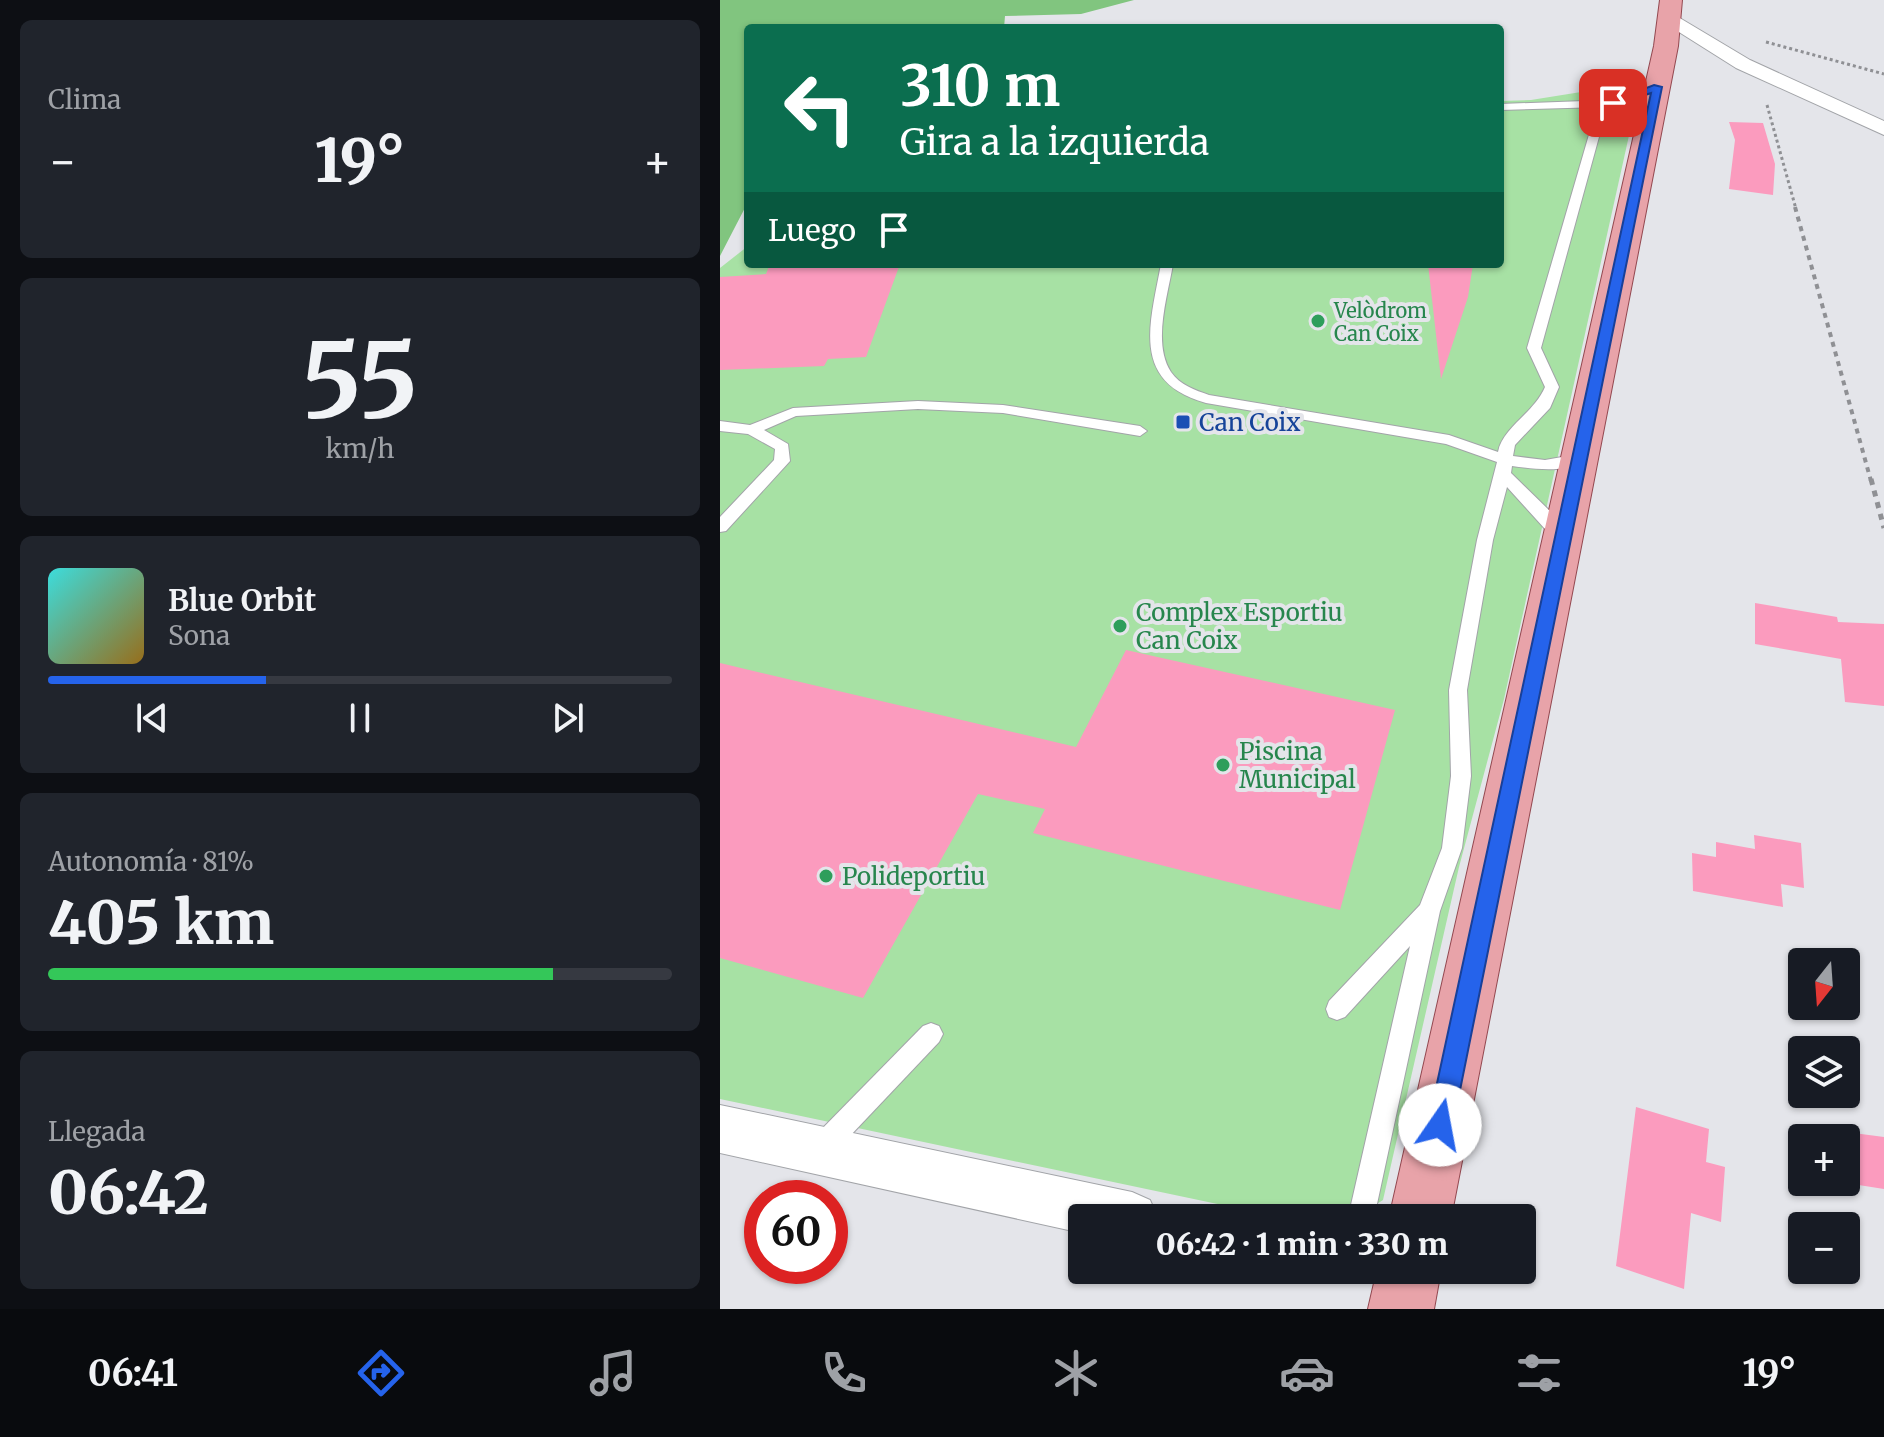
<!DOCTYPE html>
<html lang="es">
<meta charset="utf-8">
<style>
body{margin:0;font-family:Merriweather,serif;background:#20242c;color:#f1f3f6;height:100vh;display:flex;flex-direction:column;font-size:30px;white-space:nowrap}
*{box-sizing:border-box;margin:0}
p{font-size:26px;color:#9ea1a6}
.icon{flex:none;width:44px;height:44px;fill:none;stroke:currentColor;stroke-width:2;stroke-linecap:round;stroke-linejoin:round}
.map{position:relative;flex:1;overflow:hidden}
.panel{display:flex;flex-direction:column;gap:20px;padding:20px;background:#0d0f14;width:720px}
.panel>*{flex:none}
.banner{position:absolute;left:24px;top:24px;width:760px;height:244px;border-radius:8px;box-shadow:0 2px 6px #0004;background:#0b6e4f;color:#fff;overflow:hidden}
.needle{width:52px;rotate:197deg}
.tools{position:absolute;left:1068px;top:948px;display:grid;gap:16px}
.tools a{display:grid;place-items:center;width:72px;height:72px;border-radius:8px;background:#171b24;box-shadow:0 2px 6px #0004;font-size:40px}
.speed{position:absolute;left:24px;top:1180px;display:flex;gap:16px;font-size:40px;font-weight:700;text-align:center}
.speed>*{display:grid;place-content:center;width:104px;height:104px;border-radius:50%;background:#171b24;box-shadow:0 2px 6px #0004;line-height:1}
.speed .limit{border:12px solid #d22;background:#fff;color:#111}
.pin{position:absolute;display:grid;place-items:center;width:68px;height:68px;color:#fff;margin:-34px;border-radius:16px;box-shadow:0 4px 12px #0006}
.me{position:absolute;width:88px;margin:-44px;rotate:12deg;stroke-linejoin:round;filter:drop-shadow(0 0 6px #0008)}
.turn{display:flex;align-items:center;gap:28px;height:168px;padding:0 24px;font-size:36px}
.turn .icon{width:104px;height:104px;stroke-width:2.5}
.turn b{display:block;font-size:56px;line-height:68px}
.then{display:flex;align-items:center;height:76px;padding:0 24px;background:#0003;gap:16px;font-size:30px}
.big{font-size:60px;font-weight:800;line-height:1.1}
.panel .tile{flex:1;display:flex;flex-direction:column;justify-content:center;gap:12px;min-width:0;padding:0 28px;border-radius:12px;background:#20242c}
.panel .dial{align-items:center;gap:0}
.dial b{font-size:104px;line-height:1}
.song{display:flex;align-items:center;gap:24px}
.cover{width:96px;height:96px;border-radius:12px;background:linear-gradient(135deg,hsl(180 70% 55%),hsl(40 70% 35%))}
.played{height:8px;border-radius:4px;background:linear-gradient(90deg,#2563eb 35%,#363941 35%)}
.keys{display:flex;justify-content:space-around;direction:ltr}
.heat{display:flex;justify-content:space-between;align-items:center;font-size:44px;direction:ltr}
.charge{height:12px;border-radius:6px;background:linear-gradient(90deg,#34c759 81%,#363941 0)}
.trip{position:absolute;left:348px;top:1204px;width:468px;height:80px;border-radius:8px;background:#171b24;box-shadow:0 2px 6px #0004;font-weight:800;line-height:80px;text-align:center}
.menu{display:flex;height:128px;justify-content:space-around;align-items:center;background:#090b0e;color:#9ea1a6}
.menu .icon{width:56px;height:56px}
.menu .current{color:#2563eb}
.menu b{font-size:36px;color:#f1f3f6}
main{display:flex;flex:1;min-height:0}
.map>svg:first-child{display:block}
.green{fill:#a7e1a4}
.forest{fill:#81c57f}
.building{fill:#fb9bbe}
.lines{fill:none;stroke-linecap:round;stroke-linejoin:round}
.lane-casing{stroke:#a2a4a8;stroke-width:2}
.street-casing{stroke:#a2a4a8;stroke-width:2}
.primary-casing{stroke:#934850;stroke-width:2}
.path-far2{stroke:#8f9094;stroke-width:3;stroke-dasharray:3 3;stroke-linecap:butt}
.path-far1{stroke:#8f9094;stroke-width:4;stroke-dasharray:5 5;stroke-linecap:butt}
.path{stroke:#8f9094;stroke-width:5;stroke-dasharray:6 6;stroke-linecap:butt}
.lane{fill:#fff;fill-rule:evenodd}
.street{fill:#fff;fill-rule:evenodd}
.primary{fill:#e8a3a9;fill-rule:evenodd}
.route{fill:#2563eb;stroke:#184099;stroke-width:2}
.leisure-dot{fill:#2e9e5b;stroke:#e4e5ea;stroke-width:3}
.transit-dot{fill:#1a4fb4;stroke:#e4e5ea;stroke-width:3}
.labels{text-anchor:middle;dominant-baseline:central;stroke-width:8;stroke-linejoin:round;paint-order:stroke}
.far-leisure-label{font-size:20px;fill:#27864d;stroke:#e4e5ea;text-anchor:start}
.transit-label{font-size:24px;fill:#164399;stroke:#e4e5ea;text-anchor:start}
.leisure-label{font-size:24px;fill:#27864d;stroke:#e4e5ea;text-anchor:start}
</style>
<main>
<section class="panel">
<div class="tile"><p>Clima</p>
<div class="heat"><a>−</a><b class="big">19°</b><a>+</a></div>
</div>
<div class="tile dial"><b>55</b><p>km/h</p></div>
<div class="tile">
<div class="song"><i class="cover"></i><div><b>Blue Orbit</b><p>Sona</p></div></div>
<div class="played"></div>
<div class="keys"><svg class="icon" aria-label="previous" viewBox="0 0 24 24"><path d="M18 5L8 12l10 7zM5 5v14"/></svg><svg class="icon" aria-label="pause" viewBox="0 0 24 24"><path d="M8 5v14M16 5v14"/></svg><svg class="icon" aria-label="next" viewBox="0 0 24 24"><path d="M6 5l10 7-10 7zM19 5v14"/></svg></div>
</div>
<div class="tile"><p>Autonomía · 81%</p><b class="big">405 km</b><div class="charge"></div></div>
<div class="tile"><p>Llegada</p><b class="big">06:42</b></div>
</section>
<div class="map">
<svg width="1164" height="1309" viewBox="0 0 1164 1309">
<rect width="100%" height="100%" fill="#e4e5ea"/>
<path class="green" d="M911,84l3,29 -130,586 -45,168 -76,333 -28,18h-71l-564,-119v-831l28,-22v18h752v-163l31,-1z"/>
<path class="forest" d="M0,0h414l-53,14 -76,2 -1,12h-256v174l-28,54z"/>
<g class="building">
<path d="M1009,122l34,1 12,41 -2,31 -44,-6 6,-49z"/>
<path d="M50,264h130l-34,93 -38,2 -4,7 -104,4v-93l46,-3z"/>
<path d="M708,264h45l-5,33 -27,82z"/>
<path d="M1035,603l82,14 1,5 46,2v82l-39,-4 -4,-43 -86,-15z"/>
<path d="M406,650l269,60 -55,200 -307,-77 12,-24 -67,-15 -115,204 -143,-40v-295l356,84z"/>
<path d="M1034,835l47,8 3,45 -23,-4 2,23 -90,-16 -1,-38 24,4v-15l39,7z"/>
<path d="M916,1107l73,22 -3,33 19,5 -4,55 -30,-9 -7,76 -68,-23z"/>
<path d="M1126,1132l38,5v52l-38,-6z"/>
</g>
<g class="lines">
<defs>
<g id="lane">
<path d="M937,84l5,3 -1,2 -44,16 -12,10 -64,233 18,39 -9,21 -35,37 -2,11 32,4 34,-6 8,5c-19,15 -53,10 -75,7l-1,7 44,43 14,20 -8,6 -6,-2 -48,-53 -14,53 -26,150 4,86 -9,72 -22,63 -66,307h-26l62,-272 -65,71 -8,3 -8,-3 -3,-8 3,-8 91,-96 22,-57 9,-72 -2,-86 28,-150 20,-78 -51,-18 -240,-41c-76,-21 -56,-79 -45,-139h12c-5,31 -21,79 -2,108 9,13 24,18 38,23l240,40 49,17c4,-24 36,-39 47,-65l-18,-39 68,-234 7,-7 -102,3v-6l112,-4z"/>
<path d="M198,401l85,4 137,21 7,5 -7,5 -137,-23 -85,-4 -122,7 -32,14 24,14 2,17 -64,70 -6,1v-15l54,-57 1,-11 -27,-15 -28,-3v-10l30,4 43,-17z"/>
<path d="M211,1023l8,3 4,8 -4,8 -108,114 -9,3 -9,-3 -3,-9 3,-9 110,-112z"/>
</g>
<g id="street">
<path d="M958,17l72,43 134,61v14l-148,-67 -65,-41 -2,-4 2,-4z"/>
<path d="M0,1105l412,87 18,8 8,18h-76v15l-362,-80z"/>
</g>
<g id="primary">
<path d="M940,0h22l-4,46 -227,1172h-62l265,-1172z"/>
<path d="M657,1270h64l-7,39h-66z"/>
</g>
</defs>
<use href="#lane" class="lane-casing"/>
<use href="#street" class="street-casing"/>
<use href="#primary" class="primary-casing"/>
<g class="path-far2">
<path d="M1046,42l118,32"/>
<path d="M1047,105l29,104"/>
</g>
<path class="path-far1" d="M1075,207l76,274"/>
<path class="path" d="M1151,479l13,49"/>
<use href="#lane" class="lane"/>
<use href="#street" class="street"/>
<use href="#primary" class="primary"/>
</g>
<path class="route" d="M934,85l8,2 -209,1038 -4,9 -9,3 -9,-3 -3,-9 223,-1032 -38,13 -5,-3z"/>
<g class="leisure-dot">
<circle cx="598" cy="321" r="8"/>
<circle cx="400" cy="626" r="8"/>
<circle cx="503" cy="765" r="8"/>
<circle cx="106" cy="876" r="8"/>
</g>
<rect class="transit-dot" x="455" y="414" width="16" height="16" rx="4"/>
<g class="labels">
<g class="far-leisure-label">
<text x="614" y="310">Velòdrom<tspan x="614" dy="23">Can Coix</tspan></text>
</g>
<g class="transit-label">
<text x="479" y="422">Can Coix</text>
</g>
<g class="leisure-label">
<text x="416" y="612">Complex Esportiu<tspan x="416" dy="28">Can Coix</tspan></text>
<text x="519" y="751">Piscina<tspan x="519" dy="28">Municipal</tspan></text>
<text x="122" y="876">Polideportiu</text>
</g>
</g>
</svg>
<div class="tools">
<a><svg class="needle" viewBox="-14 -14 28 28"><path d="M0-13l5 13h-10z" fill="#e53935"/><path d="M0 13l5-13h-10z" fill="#9ea1a6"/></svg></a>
<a><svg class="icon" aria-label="layers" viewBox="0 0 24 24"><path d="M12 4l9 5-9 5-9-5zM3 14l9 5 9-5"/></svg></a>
<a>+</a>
<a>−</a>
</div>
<div class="speed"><div class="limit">60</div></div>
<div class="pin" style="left:893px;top:103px;background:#d93025"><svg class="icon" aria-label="arrive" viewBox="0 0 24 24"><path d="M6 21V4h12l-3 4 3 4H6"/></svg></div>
<svg class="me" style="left:720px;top:1125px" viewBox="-20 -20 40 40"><circle r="19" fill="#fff"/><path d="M0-13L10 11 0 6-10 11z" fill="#2563eb"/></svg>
<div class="trip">06:42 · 1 min · 330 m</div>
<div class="banner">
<div class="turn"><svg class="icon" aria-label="left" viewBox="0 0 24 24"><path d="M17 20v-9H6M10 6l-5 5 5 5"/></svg><div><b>310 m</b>Gira a la izquierda</div></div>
<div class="then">Luego<svg class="icon" aria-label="arrive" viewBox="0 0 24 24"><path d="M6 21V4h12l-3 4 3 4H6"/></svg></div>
</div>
</div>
</main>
<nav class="menu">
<b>06:41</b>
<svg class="icon current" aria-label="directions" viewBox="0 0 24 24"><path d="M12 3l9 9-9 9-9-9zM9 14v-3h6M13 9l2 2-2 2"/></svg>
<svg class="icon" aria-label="music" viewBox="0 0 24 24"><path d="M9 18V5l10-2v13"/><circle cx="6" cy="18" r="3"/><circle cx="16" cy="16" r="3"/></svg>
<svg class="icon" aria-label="phone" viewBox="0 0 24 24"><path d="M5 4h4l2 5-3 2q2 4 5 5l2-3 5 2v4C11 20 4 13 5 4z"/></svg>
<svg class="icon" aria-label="climate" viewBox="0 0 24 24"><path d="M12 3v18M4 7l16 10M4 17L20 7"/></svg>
<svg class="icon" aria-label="car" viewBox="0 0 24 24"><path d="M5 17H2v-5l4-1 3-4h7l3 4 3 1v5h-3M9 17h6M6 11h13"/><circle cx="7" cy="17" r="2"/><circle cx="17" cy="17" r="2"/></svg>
<svg class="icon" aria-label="filters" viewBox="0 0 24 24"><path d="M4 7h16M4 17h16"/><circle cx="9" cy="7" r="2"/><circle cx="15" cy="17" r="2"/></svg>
<b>19°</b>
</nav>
